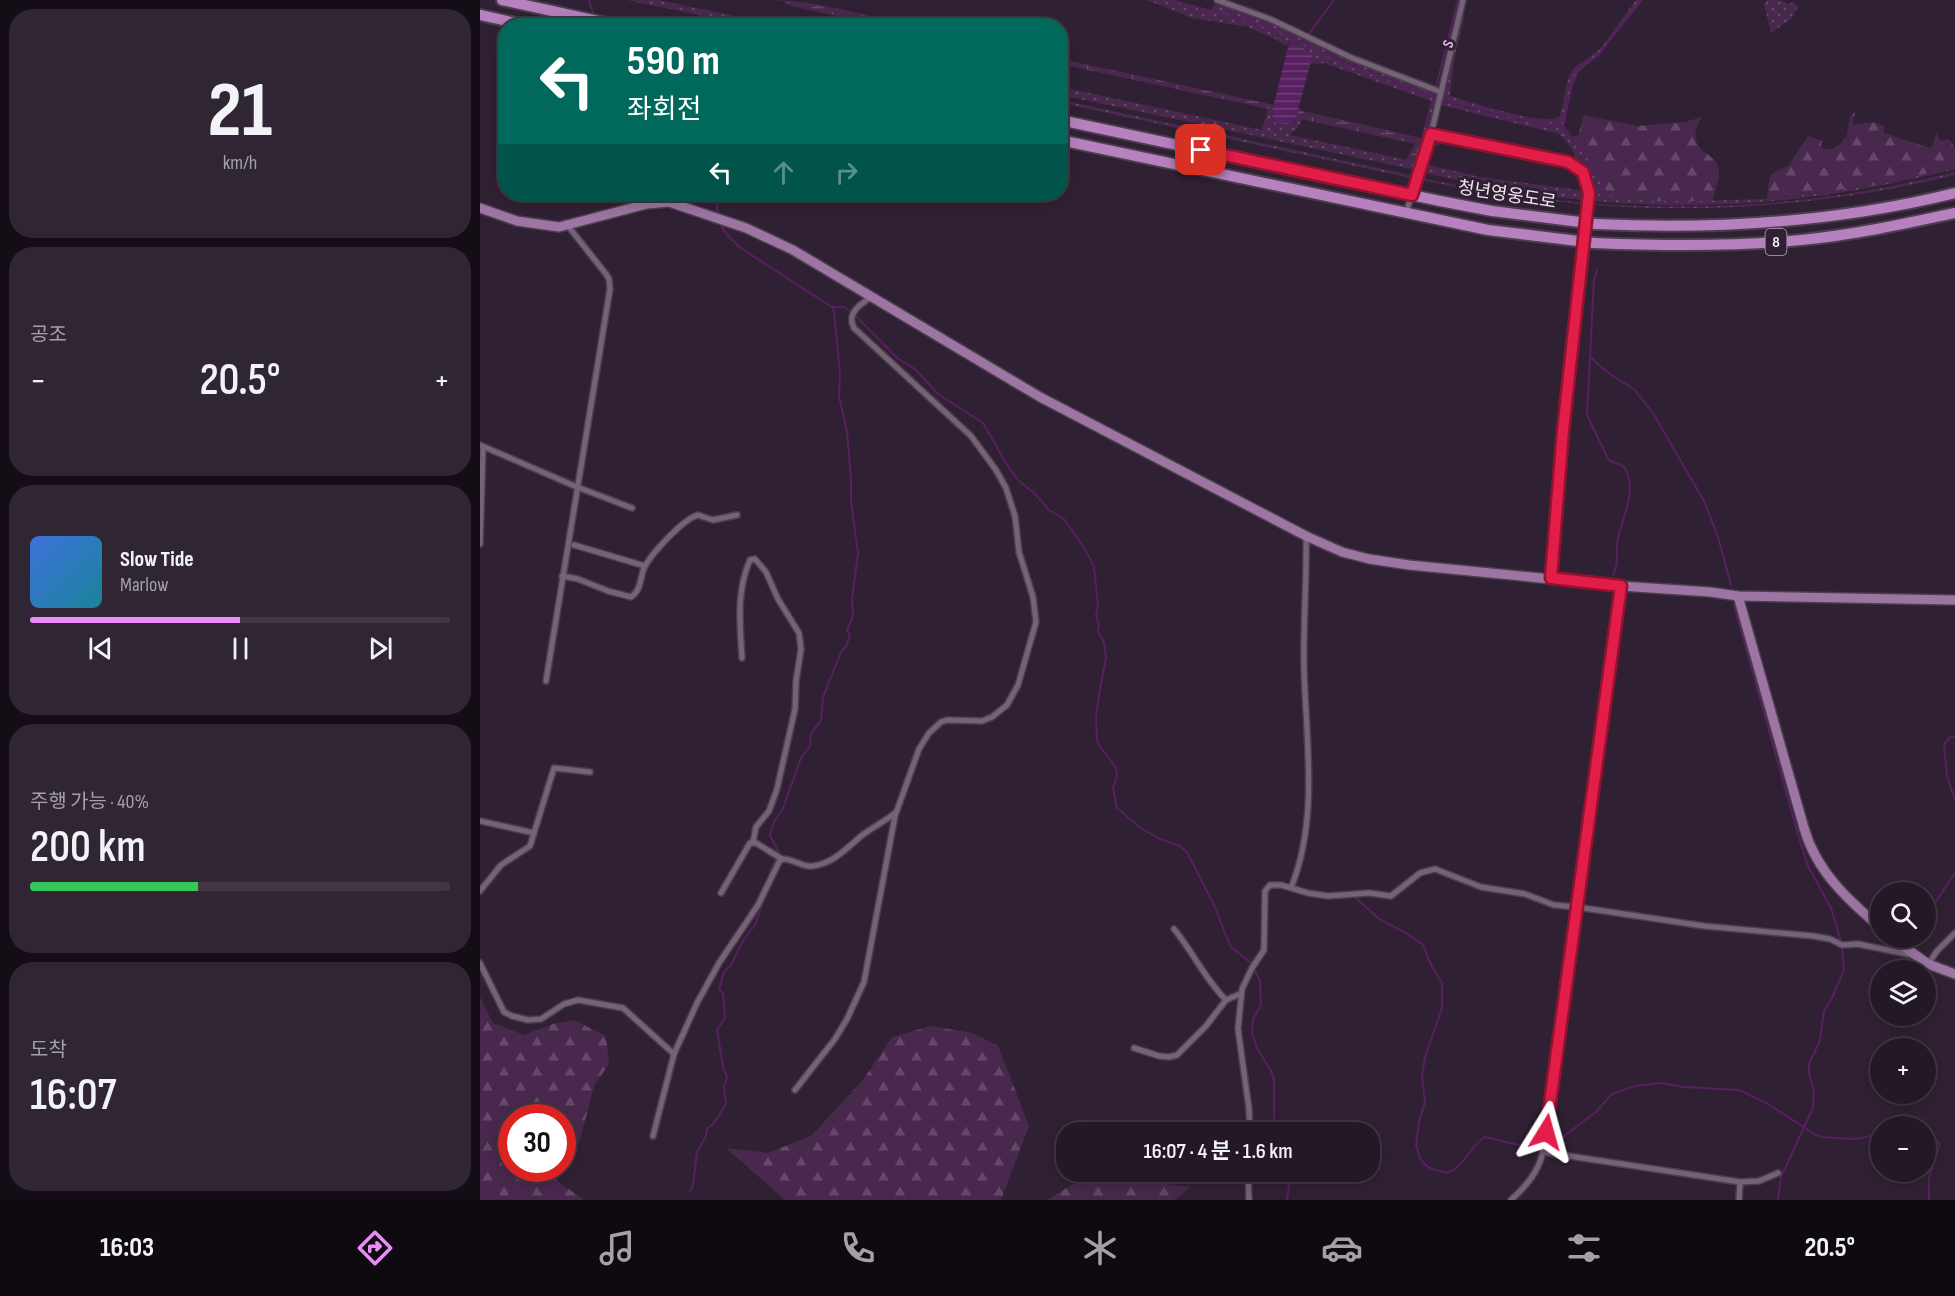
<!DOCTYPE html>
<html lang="ko">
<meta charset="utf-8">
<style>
body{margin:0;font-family:"Sofia Sans Condensed","Noto Sans KR",sans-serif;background:#302532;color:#f1f3f6;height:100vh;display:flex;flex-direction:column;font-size:22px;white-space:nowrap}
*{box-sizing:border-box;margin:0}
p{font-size:20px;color:#a3a0a7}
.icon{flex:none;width:33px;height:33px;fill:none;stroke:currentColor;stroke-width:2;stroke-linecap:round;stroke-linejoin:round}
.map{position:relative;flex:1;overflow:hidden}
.drawer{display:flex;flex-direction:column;gap:9px;padding:9px;background:#140d15;width:480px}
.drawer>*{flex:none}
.banner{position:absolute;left:18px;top:18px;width:570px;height:183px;border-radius:24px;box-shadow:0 3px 15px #0003,0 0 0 2px #413743;background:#00695c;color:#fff;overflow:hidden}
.tools{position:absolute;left:1390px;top:882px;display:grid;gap:12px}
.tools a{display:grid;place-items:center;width:66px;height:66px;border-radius:50%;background:#241826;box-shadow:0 3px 15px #0003,0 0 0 2px #413743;font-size:30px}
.speed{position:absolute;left:18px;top:1104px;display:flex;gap:12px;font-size:30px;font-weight:700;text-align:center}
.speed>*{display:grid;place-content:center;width:78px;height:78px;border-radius:50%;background:#241826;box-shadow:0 3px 15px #0003,0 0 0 2px #413743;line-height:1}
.speed .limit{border:9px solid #d22;background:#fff;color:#111}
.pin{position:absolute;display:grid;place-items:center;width:51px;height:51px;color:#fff;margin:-26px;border-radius:12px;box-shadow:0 3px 9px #0006}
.me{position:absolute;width:66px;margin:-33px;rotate:8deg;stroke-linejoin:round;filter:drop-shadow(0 0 4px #0008)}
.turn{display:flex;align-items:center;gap:21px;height:126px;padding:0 30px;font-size:27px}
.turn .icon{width:78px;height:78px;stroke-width:2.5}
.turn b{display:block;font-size:42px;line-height:51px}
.lanes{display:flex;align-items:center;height:57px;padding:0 30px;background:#0003;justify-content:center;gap:30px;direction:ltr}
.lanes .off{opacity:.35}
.big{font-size:45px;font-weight:600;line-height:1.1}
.drawer .tile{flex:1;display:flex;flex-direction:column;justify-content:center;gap:9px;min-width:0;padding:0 21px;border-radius:24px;background:#302532}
.drawer .dial{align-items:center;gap:0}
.dial b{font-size:78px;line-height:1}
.song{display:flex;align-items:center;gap:18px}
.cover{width:72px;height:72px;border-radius:9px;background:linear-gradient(135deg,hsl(220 70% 55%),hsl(190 70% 35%))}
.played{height:6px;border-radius:3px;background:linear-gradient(90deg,#ec8cfb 50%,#413743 50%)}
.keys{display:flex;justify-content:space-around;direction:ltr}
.heat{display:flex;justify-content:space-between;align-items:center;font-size:33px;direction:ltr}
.charge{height:9px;border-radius:4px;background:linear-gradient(90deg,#34c759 40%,#413743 0)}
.trip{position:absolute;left:576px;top:1122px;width:324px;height:60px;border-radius:24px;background:#241826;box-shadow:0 3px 15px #0003,0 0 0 2px #413743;font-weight:600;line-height:60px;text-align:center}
.tabs{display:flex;height:96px;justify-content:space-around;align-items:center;background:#0e0a0f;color:#a3a0a7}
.tabs .icon{width:42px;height:42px}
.tabs .selected{color:#ec8cfb}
.tabs b{font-size:27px;color:#f1f3f6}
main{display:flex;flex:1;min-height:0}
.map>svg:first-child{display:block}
.grass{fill:url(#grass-dots)}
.forest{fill:url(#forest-firs);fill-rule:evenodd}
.wetland{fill:url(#wetland-marsh)}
.water{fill:url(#water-rules)}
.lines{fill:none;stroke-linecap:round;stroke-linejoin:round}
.stream{stroke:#572060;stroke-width:2}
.minor-casing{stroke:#4c3e4e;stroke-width:8}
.primary-casing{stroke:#4c3e4e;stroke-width:12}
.motorway-casing{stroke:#4c3e4e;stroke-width:14}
.minor{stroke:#756277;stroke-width:5}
.primary{stroke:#9c75a2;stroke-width:9}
.motorway{stroke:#b681be;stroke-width:10}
.motorway-bridge-casing{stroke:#4c3e4e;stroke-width:14;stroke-linecap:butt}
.motorway-bridge{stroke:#b681be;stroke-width:10}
.route-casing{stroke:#92132f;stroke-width:15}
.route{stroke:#e11d48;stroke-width:10}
.labels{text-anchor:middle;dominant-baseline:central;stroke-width:6;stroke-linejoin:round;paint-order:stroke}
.shield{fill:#302033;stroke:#b7abb9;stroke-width:1.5}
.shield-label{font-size:16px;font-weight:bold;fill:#f1e6f2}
.street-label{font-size:18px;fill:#f1e6f2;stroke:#302033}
.water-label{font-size:20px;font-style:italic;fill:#f4c4fb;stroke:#302033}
</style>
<main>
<section class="drawer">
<div class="tile dial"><b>21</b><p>km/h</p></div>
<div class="tile"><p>공조</p>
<div class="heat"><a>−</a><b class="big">20.5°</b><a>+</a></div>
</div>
<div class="tile">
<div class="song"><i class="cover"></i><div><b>Slow Tide</b><p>Marlow</p></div></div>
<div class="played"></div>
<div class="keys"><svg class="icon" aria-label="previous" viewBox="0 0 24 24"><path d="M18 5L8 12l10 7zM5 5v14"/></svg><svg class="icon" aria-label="pause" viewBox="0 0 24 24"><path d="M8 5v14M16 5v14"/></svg><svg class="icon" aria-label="next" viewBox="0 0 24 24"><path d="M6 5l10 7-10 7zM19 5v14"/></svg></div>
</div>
<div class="tile"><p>주행 가능 · 40%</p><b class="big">200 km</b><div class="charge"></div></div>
<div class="tile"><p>도착</p><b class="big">16:07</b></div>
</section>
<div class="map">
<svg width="1475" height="1200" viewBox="0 0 1475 1200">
<defs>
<pattern id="grass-dots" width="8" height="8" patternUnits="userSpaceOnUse" patternTransform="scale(1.5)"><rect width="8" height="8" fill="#48294d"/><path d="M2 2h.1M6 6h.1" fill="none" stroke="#634867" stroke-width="1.8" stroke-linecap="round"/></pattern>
<pattern id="forest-firs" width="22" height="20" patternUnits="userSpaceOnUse" patternTransform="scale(1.5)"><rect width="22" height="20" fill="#48294d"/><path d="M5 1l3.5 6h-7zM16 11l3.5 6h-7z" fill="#634867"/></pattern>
<pattern id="wetland-marsh" width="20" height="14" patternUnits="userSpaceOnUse" patternTransform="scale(1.5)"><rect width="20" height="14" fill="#48294d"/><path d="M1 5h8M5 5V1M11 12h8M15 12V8" fill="none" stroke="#634867"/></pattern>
<pattern id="water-rules" width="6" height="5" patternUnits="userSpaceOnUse" patternTransform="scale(1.5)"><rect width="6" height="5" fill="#572060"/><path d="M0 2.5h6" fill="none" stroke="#704077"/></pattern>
</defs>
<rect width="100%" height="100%" fill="#302033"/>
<g class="grass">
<path d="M147,0h31l121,25h-32z"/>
<path d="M667,0h21l87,24 28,10 60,30 95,35 -22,71 -355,-75v-8l201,43 6,-21 4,3 2,10 9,2 10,-2 3,-4 6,1 -4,9 -8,7 123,26 -1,3h2l17,-63 -107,-38 -4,1 -9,-1 1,-9 -19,-11 -8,2 -8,-5 -29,-13 -56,-9z"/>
<path d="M1156,0h6l-43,54 -21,17 -6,14 -9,41 -25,-4 -96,-23 19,-82 4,-3 -11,46 -4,36c22,6 91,30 109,21l2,-5 8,-37 6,-8 25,-18z"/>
<path d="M1287,0h13l9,4 4,-2 5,5 -7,12 -20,14 -7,-29z"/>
<path d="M737,2l45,16 42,20 -3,4 -36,-16 -52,-14z"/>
<path d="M825,39l70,31 61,23 2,5 -95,-37 -41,-19z"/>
<path d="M581,100l354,76v3l-354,-76z"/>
<path d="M961,101l96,23 25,3 39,49 4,20 1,-3 10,4 27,2 3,2c41,0 81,-1 121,-2h1l109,-14 78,-18v2c-119,30 -238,44 -361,32 -57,-5 -114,-16 -170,-28l7,-29 9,-4h7l118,23 6,3 -123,-24 -14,4 -5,19 52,12 98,13 8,6 4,-6c-2,-13 -5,-22 -16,-29 0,-12 -9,-19 -16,-27l-118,-29z"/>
<path d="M1475,172v3c-179,44 -354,43 -534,5v-2c185,39 351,39 534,-6z"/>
</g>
<g class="forest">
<path d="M1375,112l-2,13 20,-3 11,4v7l46,15 3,-2 3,-13 5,8 8,-2 6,9v19l-78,18 -110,14 1,-14 3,-11 18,-9 19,-29 15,5 -2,2 1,6h10l10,-6 1,-4 3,-1 4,-21z"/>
<path d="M1104,115l54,11 47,-4 17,-5c-21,34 14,34 17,52 2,10 -6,22 -6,32h-67l-3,-2 -27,-2 -10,-4 -4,-18 -31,-38 7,-2z"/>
<path d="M0,997l13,26 31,12 28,-11 22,-4 32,16 3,28 -15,22 -14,54 -24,40 28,20h-104zM32,1118h50v50h-50z"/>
<path d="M450,1026l43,7 25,13 31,80 -28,74h-216l-59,-52 42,5 43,-17 52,-56 29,-43z"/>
<path d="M624,1176l86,11 -15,13h-128l28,-17z"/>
</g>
<g class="wetland">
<path d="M288,0c48,0 95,15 141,25h-28l-87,-18 -12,-6z"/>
<path d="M581,59l213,46 -2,7 -4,-3 -207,-45z"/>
<path d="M819,108l4,3 119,27 -8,27 -2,-1 1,-3 -7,-2 9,-15 -119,-26z"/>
</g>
<path class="water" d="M813,43l20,11 -17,64c-6,8 -13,6 -22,4l-2,-10 15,-61 2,-6z"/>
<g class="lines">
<g class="stream">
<path d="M109,0l5,17"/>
<path d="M691,0l84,23 28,10 60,30 100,37 95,23 25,3 9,-41 6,-14 21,-17 43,-54"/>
<path d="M731,12l6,-10"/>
<path d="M828,35l26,-35"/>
<path d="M956,87l22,-87"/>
<path d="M1083,126l39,50 3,17"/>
<path d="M232,194l5,9 1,12"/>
<path d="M240,223l4,8 15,16 93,60 2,4 6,63 -1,22 8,36 4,47v23l7,51 -6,46 1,17 -6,14 3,5 -4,12 -5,5 -18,45 -2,24 -10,12 -1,13 -9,12 -19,53 -7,9 -4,10 -1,6 9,16 -15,35"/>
<path d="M1117,270l-3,10 -7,135 21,44c5,6 15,3 18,11 11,24 -5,49 -9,73 -1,10 2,22 -4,32"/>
<path d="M353,307h11l9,6 45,46 17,10 23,25 45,29 24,42 12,16 15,12 15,17 15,9 21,30 9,18 4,38 -2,11 3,8 -1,8 6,10 2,16 -7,36 -3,24 1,22 2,5 17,23 1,8 -4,12 4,20 25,21 18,10 20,7 7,6 28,55 13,34 3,6 20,16 9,18 1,24 -8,14 -1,14 5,15 14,23 3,9v40l4,12"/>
<path d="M1110,357l21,18 23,14 19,24 51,88 14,36 13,48"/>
<path d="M1254,605l64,230 10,31 23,42 10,34"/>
<path d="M1475,736l-6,2 -5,6 3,32 8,24"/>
<path d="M876,898l23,21 29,15 15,11 9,22 10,16v25l-17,49 -3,19 3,27 -6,18 -3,25 5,14 6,6 5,3 15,4c18,-7 22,-26 38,-36l55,13"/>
<path d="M1446,916l29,-43"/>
<path d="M1430,940l2,-2"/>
<path d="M1407,1126l20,-7 13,7"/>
<path d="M1446,1131l14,13 -11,34v22"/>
<path d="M1069,1150l19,-17 28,-21 16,-18 23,-8 25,-3 24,4 55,3 29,14 48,31 6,2c20,1 43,6 59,-7"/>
<path d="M210,1191l3,-6 4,-33 9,-16 1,-7 7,-6 12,-19 -2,-17 3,-10 -4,-10 -6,-37 8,-12 -2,-25 -4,-3 5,-18 7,-7 13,-26 11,-14 9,-26v-4"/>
<path d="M807,1200l4,-28"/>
<path d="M1298,1200l3,-23 32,-69 1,-18 -5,-16v-10l11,-24 4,-29 8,-13 12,-28 -2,-23"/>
</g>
<defs>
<g id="minor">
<path d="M737,0l53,19 82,39 89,34"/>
<path d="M951,134l137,28 15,10 6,21 -26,238 -12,147"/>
<path d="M926,213l25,-79 32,-134"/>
<path d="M0,445l97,42 55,21"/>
<path d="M0,544l3,-97"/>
<path d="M94,545l71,21"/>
<path d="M82,576l16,3 30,12 23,6c10,-6 9,-19 13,-29 7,-14 39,-49 54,-53l15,5 24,-5"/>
<path d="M262,658c-2,-34 -6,-66 8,-98l5,-1 11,13 12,27 21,34 2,16 -5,32 -1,28 -18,80 -8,22 -13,16 -3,15"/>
<path d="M66,681l64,-392 -1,-10 -3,-5 -38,-48"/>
<path d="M0,821l54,12"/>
<path d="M811,888c28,-70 15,-146 13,-219 -1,-45 3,-89 2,-133"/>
<path d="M0,891l21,-26 29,-19 24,-78 36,4"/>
<path d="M241,893l29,-50h6l26,16"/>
<path d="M694,929c19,23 31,50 52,71"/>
<path d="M0,963l24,49 8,4 16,4 13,-1 23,-15 14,-4 45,8 51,46"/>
<path d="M1448,964l9,-13 18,-18"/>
<path d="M654,1048l25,8 10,1 8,-2 29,-29 20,-26 14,-6"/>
<path d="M315,1090l40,-51 12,-20 17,-37 31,-166 24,-67 10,-16 12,-11 6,-2 35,1 10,-4 15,-12 11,-20 18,-63 -3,-25 -14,-45 -4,-36 -9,-28 -10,-18 -25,-34 -117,-108c-8,-15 6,-23 17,-31"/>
<path d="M770,1132l-1,-23 -11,-80 4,-40 10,-21 12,-18 1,-59 5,-6h11l27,8 20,3 41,-3 22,3 29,-23 15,-4 46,18 44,7 29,11 23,2 127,19 109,10 17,3 12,6 16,-1 54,11"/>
<path d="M173,1136l21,-82 23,-51 22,-40 39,-58 21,-43 3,-3c11,-1 21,9 31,7 20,-3 32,-16 47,-29 11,-9 24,-15 35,-24"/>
<path d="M1063,1152l197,30 19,-1 19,-8"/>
<path d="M768,1172l1,28"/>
<path d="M1031,1200c15,-14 27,-27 32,-48l78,-566"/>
<path d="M1259,1200l1,-18"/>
</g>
<g id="primary">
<path d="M0,208l37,13 42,6 88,-23 22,-2 77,26 47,22 247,147 266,139 36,16 27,7 40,6 212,21 89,6 28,4 217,4"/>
<path d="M1258,596l66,232c12,43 44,72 77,100"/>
<path d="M1412,938l36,26 27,10"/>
</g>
<g id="motorway">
<path d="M22,0l119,26"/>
<path d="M0,15l49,11"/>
<path d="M580,120l380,81 52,10 88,11"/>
<path d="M580,140l428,90 90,11"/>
<path d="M1116,224c122,6 241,-2 359,-31"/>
<path d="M1114,243c70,3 138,4 207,-3 52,-5 103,-16 154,-27"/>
</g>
</defs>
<use href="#minor" class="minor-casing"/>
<use href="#primary" class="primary-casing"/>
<use href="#motorway" class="motorway-casing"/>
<use href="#minor" class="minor"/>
<use href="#primary" class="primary"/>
<use href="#motorway" class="motorway"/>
<defs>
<g id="motorway-bridge">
<path d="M1100,222l16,2"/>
<path d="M1098,241l16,2"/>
</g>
</defs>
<use href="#motorway-bridge" class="motorway-bridge-casing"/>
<use href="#motorway-bridge" class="motorway-bridge"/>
</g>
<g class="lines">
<defs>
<path id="route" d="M721,150l211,45 19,-61 137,28 15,10 6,21 -26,238 -12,147 70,8 -75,546"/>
</defs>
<use href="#route" class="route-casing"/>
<use href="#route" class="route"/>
</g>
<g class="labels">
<rect class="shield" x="1285.5" y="229" width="21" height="26" rx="4.5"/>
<g class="shield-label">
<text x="1296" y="242">8</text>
</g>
<g class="street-label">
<text transform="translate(1027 195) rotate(9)">청년영웅도로</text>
</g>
<g class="water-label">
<text transform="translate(967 44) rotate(-76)">s</text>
</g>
</g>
</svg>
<div class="tools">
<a><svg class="icon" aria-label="search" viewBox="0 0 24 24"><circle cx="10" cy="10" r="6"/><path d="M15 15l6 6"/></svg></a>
<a><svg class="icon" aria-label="layers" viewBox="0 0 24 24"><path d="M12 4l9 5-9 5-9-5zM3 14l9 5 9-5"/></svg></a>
<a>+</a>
<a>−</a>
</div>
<div class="speed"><div class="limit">30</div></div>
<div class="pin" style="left:721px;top:150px;background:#d93025"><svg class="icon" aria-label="arrive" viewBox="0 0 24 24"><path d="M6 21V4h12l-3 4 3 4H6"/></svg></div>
<svg class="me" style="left:1066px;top:1132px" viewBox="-20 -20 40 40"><path d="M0-17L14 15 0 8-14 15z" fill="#e11d48" stroke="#fff" stroke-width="4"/></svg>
<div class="trip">16:07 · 4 분 · 1.6 km</div>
<div class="banner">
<div class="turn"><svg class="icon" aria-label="left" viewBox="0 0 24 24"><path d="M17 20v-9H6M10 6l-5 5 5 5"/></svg><div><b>590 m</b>좌회전</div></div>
<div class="lanes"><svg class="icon" aria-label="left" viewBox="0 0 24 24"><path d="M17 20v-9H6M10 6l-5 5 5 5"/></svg><svg class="icon off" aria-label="ahead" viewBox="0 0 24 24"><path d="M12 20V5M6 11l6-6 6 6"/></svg><svg class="icon off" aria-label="right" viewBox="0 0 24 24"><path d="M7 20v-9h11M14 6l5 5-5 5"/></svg></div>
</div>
</div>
</main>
<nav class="tabs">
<b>16:03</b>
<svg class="icon selected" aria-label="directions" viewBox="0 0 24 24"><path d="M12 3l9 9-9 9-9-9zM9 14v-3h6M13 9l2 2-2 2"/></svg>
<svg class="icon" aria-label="music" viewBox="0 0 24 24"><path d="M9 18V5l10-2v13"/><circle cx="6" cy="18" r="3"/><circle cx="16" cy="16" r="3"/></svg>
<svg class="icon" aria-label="phone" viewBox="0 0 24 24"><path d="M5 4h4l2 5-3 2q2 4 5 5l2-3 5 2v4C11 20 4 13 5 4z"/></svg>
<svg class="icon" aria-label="climate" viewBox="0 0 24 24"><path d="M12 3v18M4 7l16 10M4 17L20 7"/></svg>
<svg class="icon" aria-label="car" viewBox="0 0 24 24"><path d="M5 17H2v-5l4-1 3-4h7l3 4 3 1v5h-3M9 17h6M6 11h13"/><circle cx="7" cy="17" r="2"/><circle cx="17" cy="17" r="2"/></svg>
<svg class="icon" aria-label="filters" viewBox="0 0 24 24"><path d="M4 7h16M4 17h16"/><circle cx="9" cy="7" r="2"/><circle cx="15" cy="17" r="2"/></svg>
<b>20.5°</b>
</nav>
